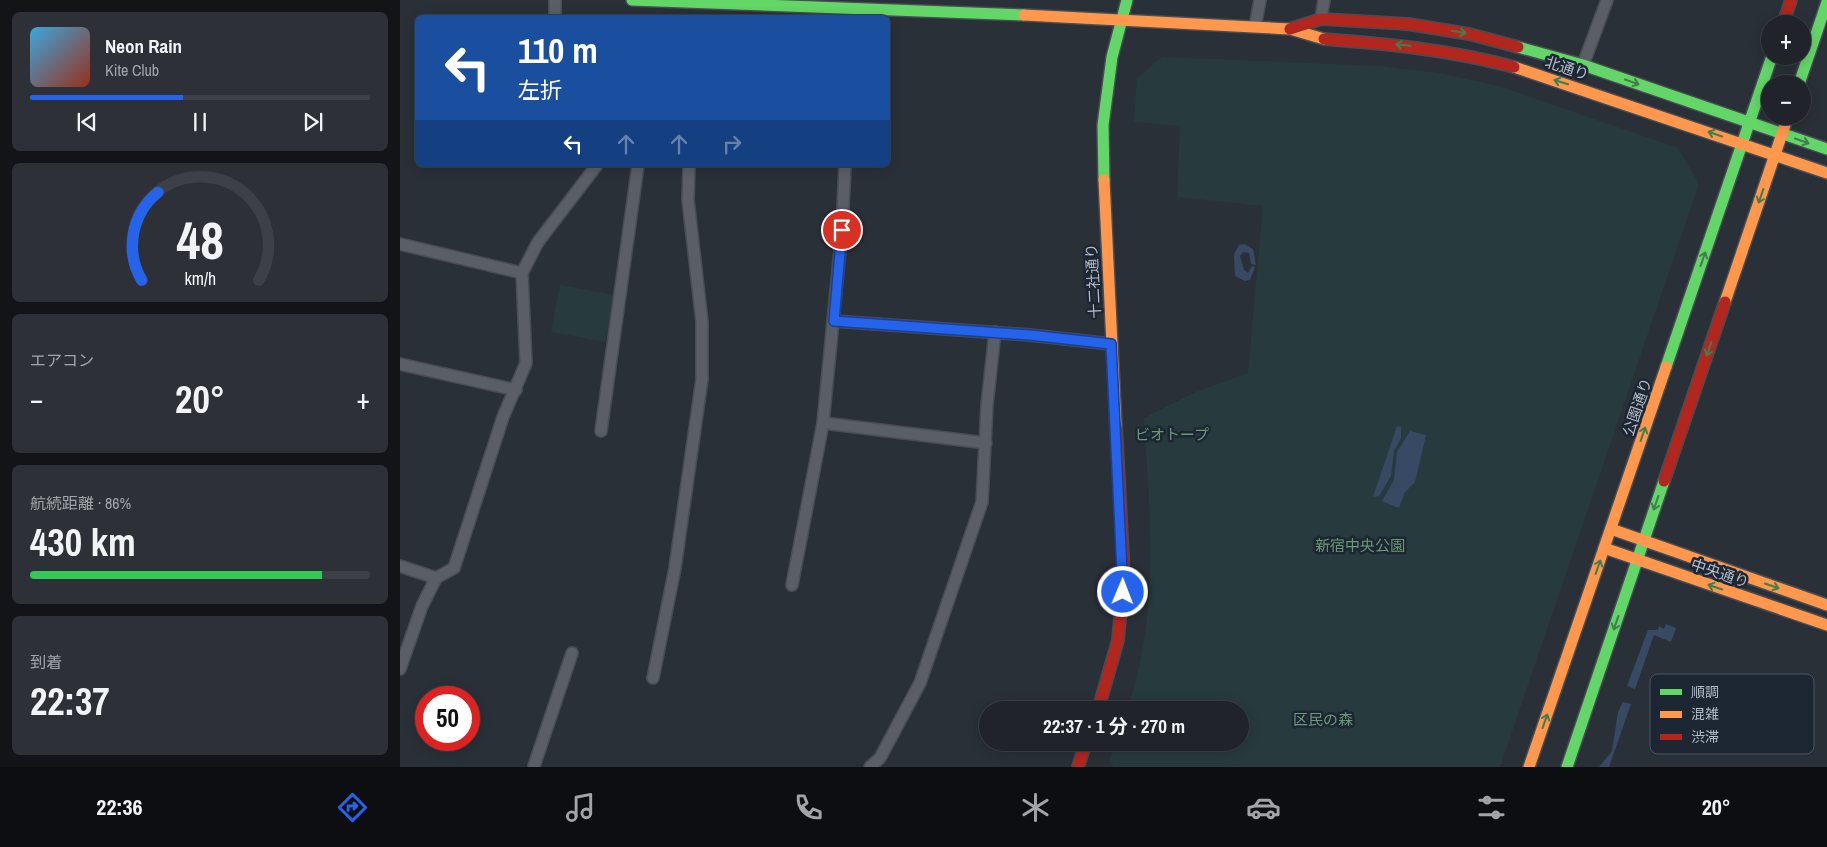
<!DOCTYPE html>
<html lang="ja">
<meta charset="utf-8">
<style>
body{margin:0;font-family:"Archivo Narrow","Noto Sans JP",sans-serif;background:#2d3036;color:#f1f3f6;height:100vh;display:flex;flex-direction:column;font-size:19px;white-space:nowrap}
*{box-sizing:border-box;margin:0}
p{font-size:16px;color:#a2a4a8}
.icon{flex:none;width:28px;height:28px;fill:none;stroke:currentColor;stroke-width:2;stroke-linecap:round;stroke-linejoin:round}
.map{position:relative;flex:1;overflow:hidden}
.panel{display:flex;flex-direction:column;gap:12px;padding:12px;background:#121417;width:400px}
.panel>*{flex:none}
.top-card{position:absolute;left:15px;top:15px;width:475px;height:152px;border-radius:8px;box-shadow:0 2px 12px #0003,0 0 0 1px #3d4147;background:#1a4fa0;color:#fff;overflow:hidden}
.tools{position:absolute;left:1361px;top:15px;display:grid;gap:10px}
.tools a{display:grid;place-items:center;width:50px;height:50px;border-radius:50%;background:#20242a;box-shadow:0 2px 12px #0003,0 0 0 1px #3d4147;font-size:25px}
.speed{position:absolute;left:15px;top:686px;display:flex;gap:10px;font-size:25px;font-weight:700;text-align:center}
.speed>*{display:grid;place-content:center;width:65px;height:65px;border-radius:50%;background:#20242a;box-shadow:0 2px 12px #0003,0 0 0 1px #3d4147;line-height:1}
.speed .limit{border:8px solid #d22;background:#fff;color:#111}
.pin{position:absolute;display:grid;place-items:center;width:42px;height:42px;color:#fff;margin:-21px;border:2px solid #fff;border-radius:50%;box-shadow:0 1px 5px #0007}
.me{position:absolute;width:55px;margin:-28px;rotate:1deg;stroke-linejoin:round;filter:drop-shadow(0 0 4px #0008)}
.turn{display:flex;align-items:center;gap:18px;height:105px;padding:0 20px;font-size:22px}
.turn .icon{width:65px;height:65px;stroke-width:2.5}
.turn b{display:block;font-size:35px;line-height:42px}
.lanes{display:flex;align-items:center;height:48px;padding:0 20px;background:#0003;justify-content:center;gap:25px;direction:ltr}
.lanes .off{opacity:.35}
.big{font-size:38px;font-weight:700;line-height:1.1}
.panel .widget{flex:1;display:flex;flex-direction:column;justify-content:center;gap:8px;min-width:0;padding:0 18px;border-radius:8px;background:#2d3036}
.panel .dial{align-items:center;gap:0}
.dial svg{height:130px;overflow:visible;fill:none;stroke:#3d4147;stroke-width:7;stroke-linecap:round;text-anchor:middle}
.dial text{fill:#f1f3f6;stroke:none}
.song{display:flex;align-items:center;gap:15px}
.cover{width:60px;height:60px;border-radius:8px;background:linear-gradient(135deg,hsl(200 70% 55%),hsl(10 70% 35%))}
.played{height:5px;border-radius:2px;background:linear-gradient(90deg,#2563eb 45%,#3d4147 45%)}
.keys{display:flex;justify-content:space-around;direction:ltr}
.heat{display:flex;justify-content:space-between;align-items:center;font-size:28px;direction:ltr}
.charge{height:8px;border-radius:4px;background:linear-gradient(90deg,#34c759 86%,#3d4147 0)}
.trip{position:absolute;left:579px;top:701px;width:270px;height:50px;border-radius:25px;background:#20242a;box-shadow:0 2px 12px #0003,0 0 0 1px #3d4147;font-weight:700;line-height:50px;text-align:center}
.dock{display:flex;height:80px;justify-content:space-around;align-items:center;background:#0d0e11;color:#a2a4a8}
.dock .icon{width:35px;height:35px}
.dock .on{color:#2563eb}
.dock b{font-size:22px;color:#f1f3f6}
main{display:flex;flex:1;min-height:0}
.map>svg:first-child{display:block}
.green{fill:#273a3e}
.water{fill:#384a63}
.lines{fill:none;stroke-linecap:round;stroke-linejoin:round}
.street-casing{stroke:#484c53;stroke-width:14}
.fast-casing{stroke:#484c53;stroke-width:14}
.slow-casing{stroke:#484c53;stroke-width:14}
.jam-casing{stroke:#484c53;stroke-width:14}
.street{stroke:#5a5e66;stroke-width:11}
.fast{stroke:#63d668;stroke-width:11}
.slow{stroke:#ff974d;stroke-width:11}
.jam{stroke:#b3261e;stroke-width:11}
.oneway{stroke:#407e4e}
.route-casing{stroke:#184099;stroke-width:12}
.route{stroke:#2563eb;stroke-width:9}
.labels{text-anchor:middle;dominant-baseline:central;stroke-width:5;stroke-linejoin:round;paint-order:stroke}
.street-label{font-size:15px;fill:#b4bcc9;stroke:#1d2633}
.park-label{font-size:15px;fill:#6a9a74;stroke:#1d2633}
.key{fill:#1d2633;stroke:#4a5360;stroke-width:1}
.key-label{font-size:14px;fill:#b4bcc9}
</style>
<main>
<section class="panel">
<div class="widget">
<div class="song"><i class="cover"></i><div><b>Neon Rain</b><p>Kite Club</p></div></div>
<div class="played"></div>
<div class="keys"><svg class="icon" aria-label="previous" viewBox="0 0 24 24"><path d="M18 5L8 12l10 7zM5 5v14"/></svg><svg class="icon" aria-label="pause" viewBox="0 0 24 24"><path d="M8 5v14M16 5v14"/></svg><svg class="icon" aria-label="next" viewBox="0 0 24 24"><path d="M6 5l10 7-10 7zM19 5v14"/></svg></div>
</div>
<div class="widget dial"><svg viewBox="0 0 100 80">
<path d="M14 69A42 42 0 1 1 86 69"/>
<path d="M14 69A42 42 0 0 1 24 15" stroke="#2563eb"/>
<text x="50" y="56" font-size="32" font-weight="700">48</text>
<text x="50" y="72" font-size="11">km/h</text>
</svg></div>
<div class="widget"><p>エアコン</p>
<div class="heat"><a>−</a><b class="big">20°</b><a>+</a></div>
</div>
<div class="widget"><p>航続距離 · 86%</p><b class="big">430 km</b><div class="charge"></div></div>
<div class="widget"><p>到着</p><b class="big">22:37</b></div>
</section>
<div class="map">
<svg width="1427" height="767" viewBox="0 0 1427 767">
<rect width="100%" height="100%" fill="#2a3038"/>
<g class="green">
<path d="M762,57l218,9 59,7 60,13 179,62 21,36 -199,583h-387l-3,-8 6,-16 124,-1v-32h-113c33,-95 23,-194 17,-292l52,-26 52,-19 15,-167 -86,-9 3,-71 -46,-4 3,-44z"/>
<path d="M160,285l54,10 -9,47 -54,-10z"/>
</g>
<g class="water">
<path d="M845,244l8,5 3,16 -5,-1 -2,-11 -6,-1 -3,4 4,14 4,3 4,-7 3,1 -5,13 -5,1 -10,-5 -1,-22 5,-9z"/>
<path d="M997,426l4,1v11l-7,13 -3,25 -12,20 -6,1z"/>
<path d="M1010,431l16,4 -11,47 -10,10 -6,16 -17,-7 12,-21 3,-28z"/>
<path d="M1266,624l10,4 -5,14 -17,-7 -19,54 -8,-3 21,-56h10l1,-4 5,3z"/>
<path d="M1223,702l8,2 -22,63h-10l13,-16 6,-39z"/>
</g>
<g class="lines">
<defs>
<g id="street">
<path d="M155,18v-18"/>
<path d="M921,19l3,-19"/>
<path d="M855,27l5,-27"/>
<path d="M1183,65l24,-65"/>
<path d="M0,244l122,29"/>
<path d="M434,321l196,14 81,9"/>
<path d="M0,364l116,26"/>
<path d="M423,423l163,20"/>
<path d="M201,431l37,-266"/>
<path d="M0,566l36,12"/>
<path d="M392,585l31,-162 19,-193 3,-65"/>
<path d="M0,669l22,-63 14,-28 18,-10 49,-151 23,-54 -4,-90 16,-31 59,-77"/>
<path d="M253,678l22,-110 27,-189v-57l-14,-122 1,-35"/>
<path d="M134,766l38,-113"/>
<path d="M470,767l10,-9 40,-75 62,-181 5,-97 8,-73"/>
</g>
<g id="fast">
<path d="M232,0l392,15"/>
<path d="M1118,47l65,18 244,84"/>
<path d="M1399,84l28,-82"/>
<path d="M704,180l-1,-55 9,-68 15,-57"/>
<path d="M1266,367l106,-311"/>
<path d="M1167,767l97,-286"/>
</g>
<g id="slow">
<path d="M624,15l266,14 34,10"/>
<path d="M1114,67l313,106"/>
<path d="M704,180l12,246"/>
<path d="M1325,302l63,-186"/>
<path d="M1211,529l216,76"/>
<path d="M1204,548l223,77"/>
<path d="M1129,767l137,-400"/>
</g>
<g id="jam">
<path d="M1383,24l8,-24"/>
<path d="M890,29l31,-10 87,5 61,10 49,13"/>
<path d="M924,39c65,5 126,11 190,28"/>
<path d="M1264,481l61,-179"/>
<path d="M698,710l20,-70 6,-64 -8,-150"/>
<path d="M678,767l8,-25"/>
</g>
</defs>
<use href="#street" class="street-casing"/>
<use href="#fast" class="fast-casing"/>
<use href="#slow" class="slow-casing"/>
<use href="#jam" class="jam-casing"/>
<use href="#street" class="street"/>
<use href="#fast" class="fast"/>
<use href="#slow" class="slow"/>
<use href="#jam" class="jam"/>
</g>
<defs><path id="oneway-shaft" d="M-6 0H5M1.5-3L5.5 0L1.5 3" fill="none" stroke-width="1.6" stroke-linecap="round" stroke-linejoin="round" transform="scale(1.25)"/></defs>
<g class="oneway">
<use href="#oneway-shaft" transform="translate(1059 32) rotate(9)"/>
<use href="#oneway-shaft" transform="translate(1003 45) rotate(-174)"/>
<use href="#oneway-shaft" transform="translate(1161 82) rotate(-163)"/>
<use href="#oneway-shaft" transform="translate(1232 82) rotate(19)"/>
<use href="#oneway-shaft" transform="translate(1315 134) rotate(-161)"/>
<use href="#oneway-shaft" transform="translate(1402 141) rotate(19)"/>
<use href="#oneway-shaft" transform="translate(1361 196) rotate(109)"/>
<use href="#oneway-shaft" transform="translate(1303 259) rotate(-71)"/>
<use href="#oneway-shaft" transform="translate(1309 349) rotate(109)"/>
<use href="#oneway-shaft" transform="translate(1243 434) rotate(-71)"/>
<use href="#oneway-shaft" transform="translate(1256 503) rotate(109)"/>
<use href="#oneway-shaft" transform="translate(1198 567) rotate(-71)"/>
<use href="#oneway-shaft" transform="translate(1372 586) rotate(19)"/>
<use href="#oneway-shaft" transform="translate(1315 587) rotate(-161)"/>
<use href="#oneway-shaft" transform="translate(1216 623) rotate(109)"/>
<use href="#oneway-shaft" transform="translate(1145 721) rotate(-71)"/>
</g>
<g class="lines">
<defs>
<path id="route" d="M442,230l-8,91 196,14 81,9 12,248"/>
</defs>
<use href="#route" class="route-casing"/>
<use href="#route" class="route"/>
</g>
<g class="labels">
<g class="street-label">
<text transform="translate(1167 68) rotate(18)">北通り</text>
<text transform="translate(693 281) rotate(-93)">十二社通り</text>
<text transform="translate(1237 407) rotate(-71)">公園通り</text>
<text transform="translate(1320 573) rotate(19)">中央通り</text>
</g>
<g class="park-label">
<text x="772" y="434">ビオトープ</text>
<text x="960" y="545">新宿中央公園</text>
<text x="923" y="719">区民の森</text>
</g>
</g>
<rect x="1250" y="674" width="164" height="80" rx="8" class="key"/>
<rect x="1260" y="689" width="22" height="6" fill="#63d668"/>
<rect x="1260" y="711" width="22" height="7" fill="#ff974d"/>
<rect x="1260" y="734" width="22" height="6" fill="#b3261e"/>
<g class="key-label">
<text x="1291" y="697">順調</text>
<text x="1291" y="719">混雑</text>
<text x="1291" y="742">渋滞</text>
</g>
</svg>
<div class="tools">
<a>+</a>
<a>−</a>
</div>
<div class="speed"><div class="limit">50</div></div>
<div class="pin" style="left:442px;top:230px;background:#d93025"><svg class="icon" aria-label="arrive" viewBox="0 0 24 24"><path d="M6 21V4h12l-3 4 3 4H6"/></svg></div>
<svg class="me" style="left:723px;top:592px" viewBox="-20 -20 40 40"><circle r="17" fill="#2563eb" stroke="#fff" stroke-width="3"/><path d="M0-11L8 9 0 5-8 9z" fill="#fff"/></svg>
<div class="trip">22:37 · 1 分 · 270 m</div>
<div class="top-card">
<div class="turn"><svg class="icon" aria-label="left" viewBox="0 0 24 24"><path d="M17 20v-9H6M10 6l-5 5 5 5"/></svg><div><b>110 m</b>左折</div></div>
<div class="lanes"><svg class="icon" aria-label="left" viewBox="0 0 24 24"><path d="M17 20v-9H6M10 6l-5 5 5 5"/></svg><svg class="icon off" aria-label="ahead" viewBox="0 0 24 24"><path d="M12 20V5M6 11l6-6 6 6"/></svg><svg class="icon off" aria-label="ahead" viewBox="0 0 24 24"><path d="M12 20V5M6 11l6-6 6 6"/></svg><svg class="icon off" aria-label="right" viewBox="0 0 24 24"><path d="M7 20v-9h11M14 6l5 5-5 5"/></svg></div>
</div>
</div>
</main>
<nav class="dock">
<b>22:36</b>
<svg class="icon on" aria-label="directions" viewBox="0 0 24 24"><path d="M12 3l9 9-9 9-9-9zM9 14v-3h6M13 9l2 2-2 2"/></svg>
<svg class="icon" aria-label="music" viewBox="0 0 24 24"><path d="M9 18V5l10-2v13"/><circle cx="6" cy="18" r="3"/><circle cx="16" cy="16" r="3"/></svg>
<svg class="icon" aria-label="phone" viewBox="0 0 24 24"><path d="M5 4h4l2 5-3 2q2 4 5 5l2-3 5 2v4C11 20 4 13 5 4z"/></svg>
<svg class="icon" aria-label="climate" viewBox="0 0 24 24"><path d="M12 3v18M4 7l16 10M4 17L20 7"/></svg>
<svg class="icon" aria-label="car" viewBox="0 0 24 24"><path d="M5 17H2v-5l4-1 3-4h7l3 4 3 1v5h-3M9 17h6M6 11h13"/><circle cx="7" cy="17" r="2"/><circle cx="17" cy="17" r="2"/></svg>
<svg class="icon" aria-label="filters" viewBox="0 0 24 24"><path d="M4 7h16M4 17h16"/><circle cx="9" cy="7" r="2"/><circle cx="15" cy="17" r="2"/></svg>
<b>20°</b>
</nav>
